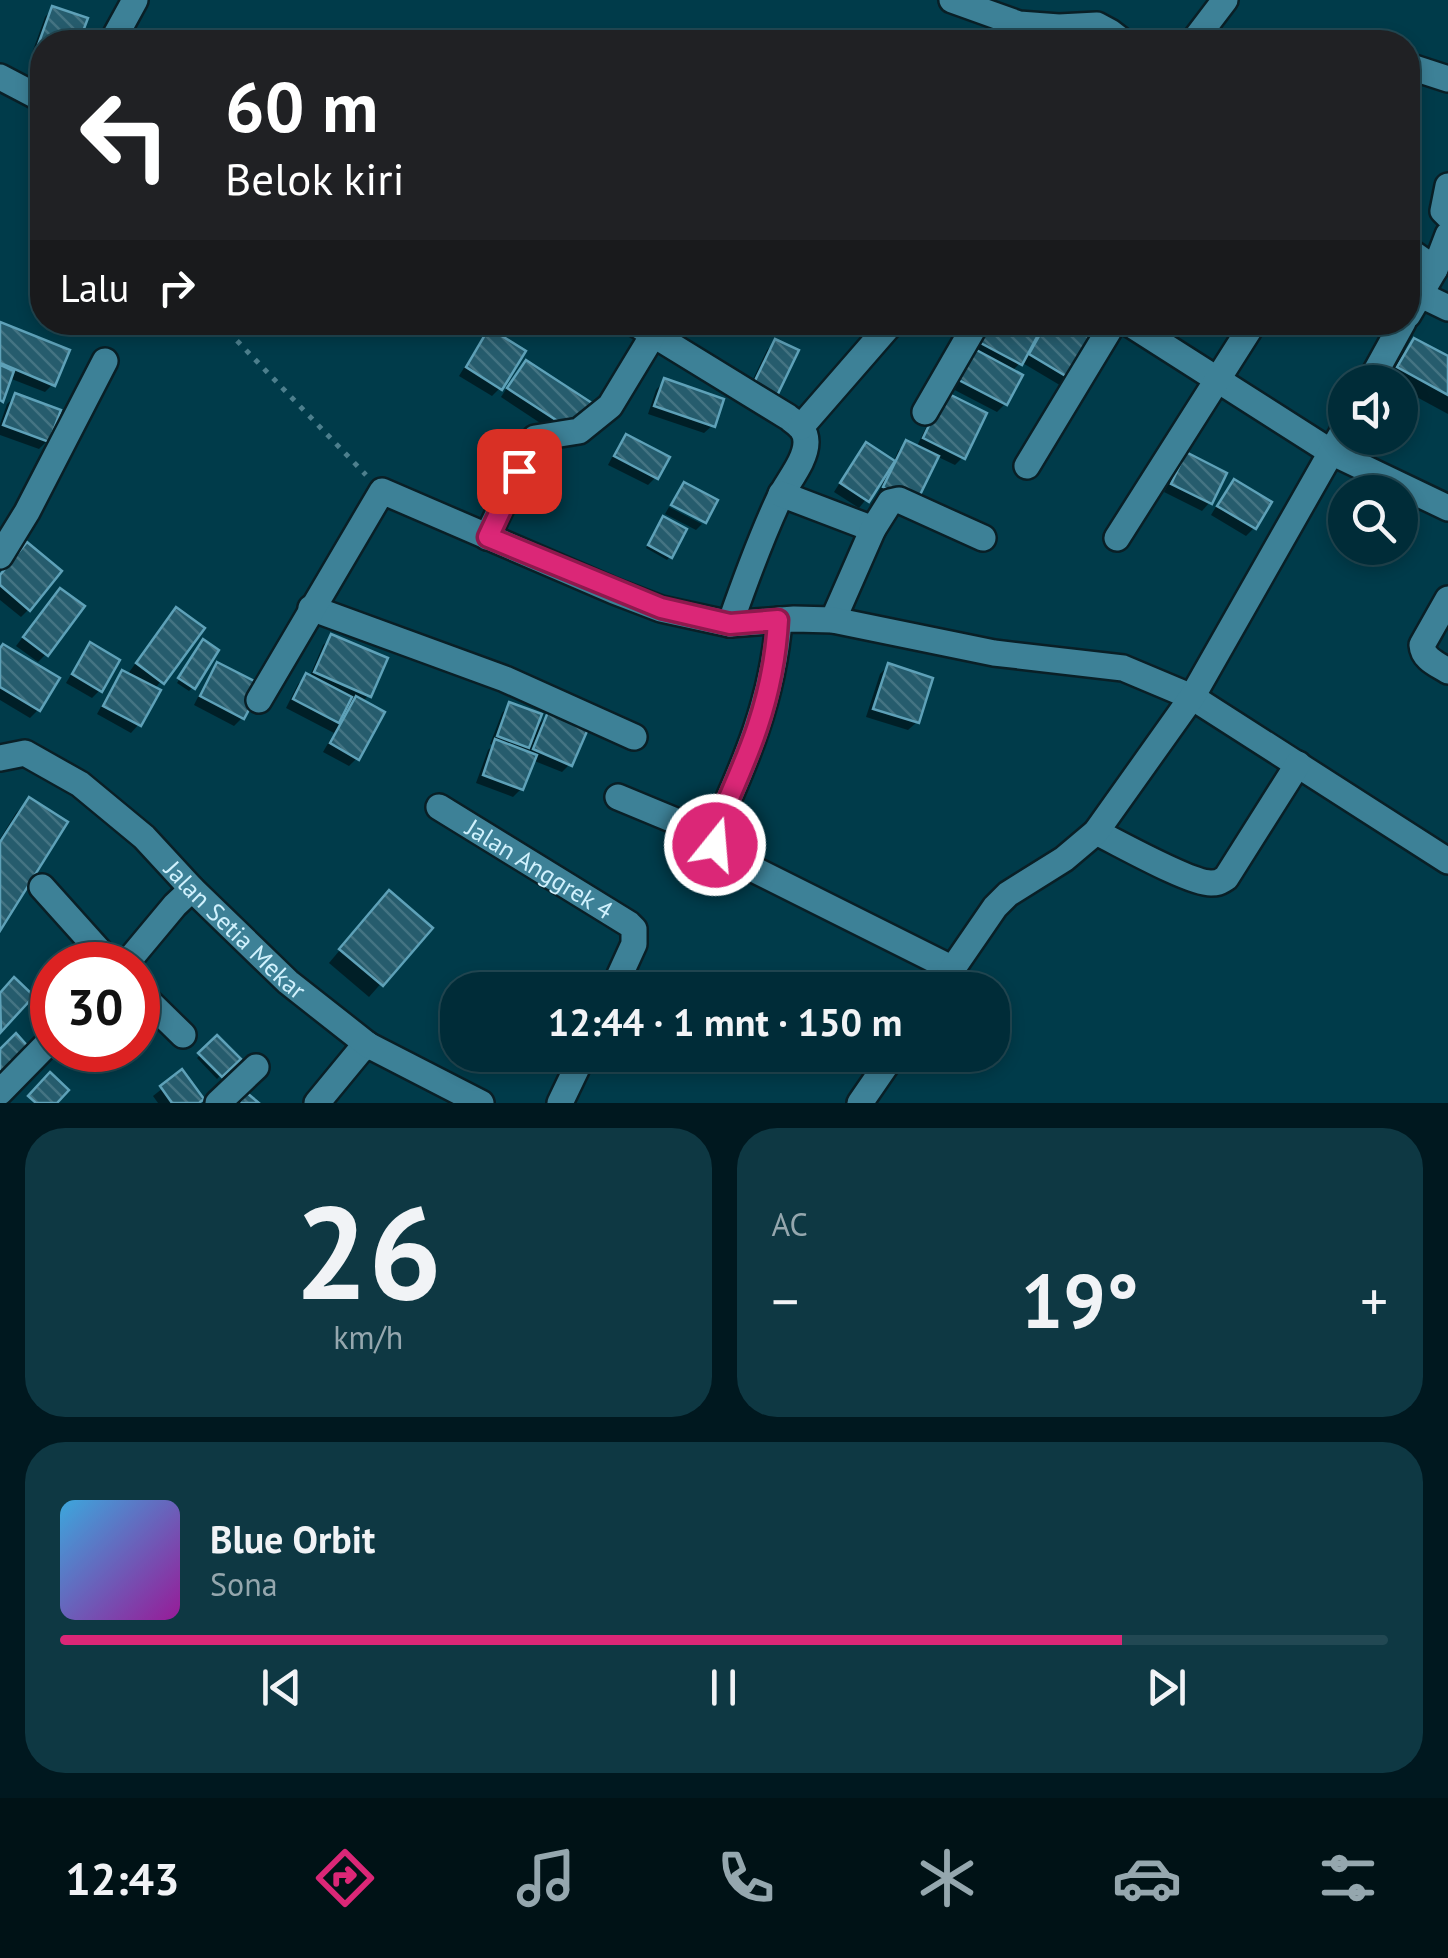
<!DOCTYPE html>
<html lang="id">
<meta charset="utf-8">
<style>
body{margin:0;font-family:"PT Sans",sans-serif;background:#0e3843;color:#f1f3f6;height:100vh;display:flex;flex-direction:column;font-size:38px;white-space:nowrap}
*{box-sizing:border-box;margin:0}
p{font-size:32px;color:#95a7ae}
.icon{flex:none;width:55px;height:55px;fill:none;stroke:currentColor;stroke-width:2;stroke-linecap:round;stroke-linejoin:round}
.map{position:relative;height:1103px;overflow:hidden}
.side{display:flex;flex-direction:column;gap:25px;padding:25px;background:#00181f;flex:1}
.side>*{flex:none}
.hud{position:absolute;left:30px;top:30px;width:1390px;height:305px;border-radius:40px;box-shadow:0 5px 15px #0003,0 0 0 2px #224853;background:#202124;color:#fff;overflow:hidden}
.fabs{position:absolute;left:1328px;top:365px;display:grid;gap:20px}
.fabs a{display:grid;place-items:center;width:90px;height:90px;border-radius:50%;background:#002c38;box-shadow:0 5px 15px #0003,0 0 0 2px #224853;font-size:50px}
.speed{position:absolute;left:30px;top:942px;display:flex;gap:20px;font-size:50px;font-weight:700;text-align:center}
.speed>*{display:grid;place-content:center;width:130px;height:130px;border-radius:50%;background:#002c38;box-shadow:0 5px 15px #0003,0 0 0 2px #224853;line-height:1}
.speed .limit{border:15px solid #d22;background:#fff;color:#111}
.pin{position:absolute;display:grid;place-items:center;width:85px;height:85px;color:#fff;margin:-42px;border-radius:20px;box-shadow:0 5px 15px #0006}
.me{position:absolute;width:110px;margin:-55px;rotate:17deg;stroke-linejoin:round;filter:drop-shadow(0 0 8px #0008)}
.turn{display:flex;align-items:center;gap:35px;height:210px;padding:0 30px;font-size:45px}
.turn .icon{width:130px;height:130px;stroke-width:2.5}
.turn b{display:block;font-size:70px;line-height:85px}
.then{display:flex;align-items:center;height:95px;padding:0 30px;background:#0003;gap:20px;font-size:38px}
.big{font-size:75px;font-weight:700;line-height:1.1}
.side .card{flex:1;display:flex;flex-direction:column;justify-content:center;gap:15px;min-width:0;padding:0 35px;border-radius:40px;background:#0e3843}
.side .dial{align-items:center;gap:0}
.dial b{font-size:130px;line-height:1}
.song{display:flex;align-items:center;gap:30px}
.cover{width:120px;height:120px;border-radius:15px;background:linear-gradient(135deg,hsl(200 70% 55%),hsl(300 70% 35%))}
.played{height:10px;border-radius:5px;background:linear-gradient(90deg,#db2777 80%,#224853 80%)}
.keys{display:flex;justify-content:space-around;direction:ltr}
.heat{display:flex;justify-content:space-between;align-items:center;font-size:55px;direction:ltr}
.side .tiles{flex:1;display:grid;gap:25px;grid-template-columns:1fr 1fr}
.card:last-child{grid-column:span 2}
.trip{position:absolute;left:440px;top:972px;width:570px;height:100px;border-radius:40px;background:#002c38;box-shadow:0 5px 15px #0003,0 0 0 2px #224853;font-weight:700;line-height:100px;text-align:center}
.tabs{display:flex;height:160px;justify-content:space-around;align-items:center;background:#001216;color:#95a7ae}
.tabs .icon{width:70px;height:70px}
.tabs .on{color:#db2777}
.tabs b{font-size:45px;color:#f1f3f6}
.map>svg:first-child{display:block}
.shadow{fill:#0007}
.building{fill:url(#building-back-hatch);stroke:#5ea1b8;stroke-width:2.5}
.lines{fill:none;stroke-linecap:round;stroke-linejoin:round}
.minor-casing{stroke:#091f26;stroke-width:30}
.tertiary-casing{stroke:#091f26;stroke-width:30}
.path{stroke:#4d7f8d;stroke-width:5;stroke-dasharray:5 8;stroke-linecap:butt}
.minor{stroke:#3d8197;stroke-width:25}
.tertiary{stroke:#3d8197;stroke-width:25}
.route-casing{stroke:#8e194d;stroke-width:25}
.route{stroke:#db2777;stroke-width:18}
.labels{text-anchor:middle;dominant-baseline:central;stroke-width:10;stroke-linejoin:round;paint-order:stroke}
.street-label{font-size:25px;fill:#d0f1fd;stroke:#092f3a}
</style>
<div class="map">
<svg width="1448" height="1103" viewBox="0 0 1448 1103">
<defs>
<pattern id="building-back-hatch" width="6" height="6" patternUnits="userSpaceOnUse" patternTransform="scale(2.5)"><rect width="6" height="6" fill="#265c6d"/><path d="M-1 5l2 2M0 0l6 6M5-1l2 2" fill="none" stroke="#447483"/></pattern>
</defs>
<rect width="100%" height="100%" fill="#003b4a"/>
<g class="shadow">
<path d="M53,8l31,12 -8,22h-34v15l-10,-4 13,-36z"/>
<path d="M1009,322l28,16 9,-16h53l-36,65 -42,-25 -10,10 -6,32 -8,8 -50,-26 21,-37z"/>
<path d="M0,324l53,60 -8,8 -36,-14 -9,23z"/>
<path d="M489,331l11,57 -8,8 -33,-20 22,-36z"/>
<path d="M1414,341l34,18v55l-48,-26v-6l-13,-1 15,-28z"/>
<path d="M775,342l20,9 -52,49 24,-50z"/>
<path d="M526,363l62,41 -25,34 -62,-41 17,-26z"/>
<path d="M664,381l49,44 -9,8 -56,-19 8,-24z"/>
<path d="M16,396l31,45 -8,8 -39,-14v-11l7,-20z"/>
<path d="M938,403l25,54 -8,8 -19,-9 -30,54 -29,-15 6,-12 -3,-1 -21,26 -25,-16 24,-38 8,-8 27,17 5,-12 8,-8 10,5z"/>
<path d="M626,437l30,40 -8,8 -40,-20 10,-19z"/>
<path d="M1187,455l23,47 -8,9 -38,-19 15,-28z"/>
<path d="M1234,482l35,21 -15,25 -8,8 -35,-21 15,-25z"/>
<path d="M669,507l33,17 -6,6 -31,-16z"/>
<path d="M660,523l10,34 -3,3 -21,-12z"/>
<path d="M0,577l29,32 -8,8 -21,-17z"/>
<path d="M52,599l-6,55 -8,8 -22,-16z"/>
<path d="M169,618l32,11 -47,61 -15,34 -8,9 -34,-19 18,-33 8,-8 4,2z"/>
<path d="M332,637l37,58 -7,7 -5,56 -8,8 -26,-14 11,-19 -48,-25 12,-24 9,-8 2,2 14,-33z"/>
<path d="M91,646l9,44 -8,8 -26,-15 17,-29z"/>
<path d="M200,646l-7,41 -4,4 -12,-8z"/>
<path d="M0,650l38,60 -8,8 -30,-18z"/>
<path d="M218,665l24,53 -8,8 -40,-21 16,-32z"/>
<path d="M888,666l29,56 -9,8 -42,-13 14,-43z"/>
<path d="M510,704l23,26 15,-15 22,49 -8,8 -30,-12 -11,29 -8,8 -37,-14 12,-33 5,-5 -3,-1 12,-31z"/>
<path d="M29,800l-29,126v-87l16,-26z"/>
<path d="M377,906l53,22 -61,69 -40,-34z"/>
<path d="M217,1038l20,21 -20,20 -20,-21z"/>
<path d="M182,1073l19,25 -5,5h-38l-5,-7z"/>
</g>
<g class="building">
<path d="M52,6l36,12 -9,24h-37v4l-4,-1z"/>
<path d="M0,322l70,28 -15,36 -55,-23z"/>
<path d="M984,322h30l24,13 -16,30 -47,-25z"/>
<path d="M1047,322h54l-27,59 -45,-27z"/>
<path d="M489,328l37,23 -24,39 -36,-23z"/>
<path d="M1414,338l34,18v39l-51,-28z"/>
<path d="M775,339l24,11 -25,52 -24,-11z"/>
<path d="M969,346l54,29 -16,30 -54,-28z"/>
<path d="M526,360l66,43 -19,28 -66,-43z"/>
<path d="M0,365l14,6 -11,31 -3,-2z"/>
<path d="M664,378l60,21 -9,28 -61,-21z"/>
<path d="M945,392l42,21 -22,46 -42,-21z"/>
<path d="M15,393l46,17 -12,32 -46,-17z"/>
<path d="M626,434l44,23 -12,22 -44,-23z"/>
<path d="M906,440l33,16 -23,47 -33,-16z"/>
<path d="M866,442l29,19 -26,41 -29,-19z"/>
<path d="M1186,452l41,21 -15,31 -41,-20z"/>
<path d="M1234,479l38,23 -16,27 -39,-23z"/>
<path d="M684,482l34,18 -12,23 -35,-18z"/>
<path d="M663,516l24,13 -15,29 -24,-13z"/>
<path d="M27,542l35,29 -32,40 -30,-26v-10z"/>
<path d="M60,588l25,18 -37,50 -25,-19z"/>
<path d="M176,607l29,21 -41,56 -28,-21z"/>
<path d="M331,634l57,24 -17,39 -57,-25z"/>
<path d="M203,639l16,11 -24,39 -17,-11z"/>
<path d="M90,642l30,18 -18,32 -30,-18z"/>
<path d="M3,644l57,34 -20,33 -40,-24v-39z"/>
<path d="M217,662l45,23 -18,34 -44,-23z"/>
<path d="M888,663l45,15 -14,45 -46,-14z"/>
<path d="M122,670l39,20 -20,36 -38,-20z"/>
<path d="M306,673l46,24 -13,26 -46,-24z"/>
<path d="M356,696l29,16 -26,48 -29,-17z"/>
<path d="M509,702l33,12 -13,34 -32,-12z"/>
<path d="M548,712l40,17 -16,37 -39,-17z"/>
<path d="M495,739l42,16 -14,35 -40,-15z"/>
<path d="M29,797l39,25 -68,109v-89z"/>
<path d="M389,890l44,38 -50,58 -44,-37z"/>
<path d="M86,951l14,14h-27z"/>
<path d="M14,977l20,19 -33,36 -1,-39z"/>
<path d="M16,1033l16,18 -32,24v-26z"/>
<path d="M217,1035l24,24 -19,18 -24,-24z"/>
<path d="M182,1069l22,30 -5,4h-27l-12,-17z"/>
<path d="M50,1072l19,18 -12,13h-21l-8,-7z"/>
<path d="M247,1093l12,10h-20z"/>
</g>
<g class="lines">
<defs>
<g id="minor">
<path d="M952,0l67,24 40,3 38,-2 13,7 13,10"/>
<path d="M112,42l23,-42"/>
<path d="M1193,42l32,-42"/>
<path d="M1408,66l40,13"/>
<path d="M0,77l42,22"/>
<path d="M1448,186l-5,25 5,5"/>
<path d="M1408,250l27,19 -27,46"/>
<path d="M1435,269l13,-34"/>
<path d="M1419,294l29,14"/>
<path d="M633,322l155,95c9,7 18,12 18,25 0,19 -19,40 -27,57 -19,41 -34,82 -49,125"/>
<path d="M1127,322l204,130 117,56"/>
<path d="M1370,382l33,-60"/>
<path d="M925,412l52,-90"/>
<path d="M801,427l87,-100"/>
<path d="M1027,466l87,-144"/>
<path d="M781,494l92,35"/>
<path d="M487,537l48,-99 44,-7 31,-25 43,-71"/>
<path d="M1117,538l137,-216"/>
<path d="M0,556l27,-44 78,-151"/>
<path d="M1448,599l-26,46c1,14 15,19 26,26"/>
<path d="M311,608l194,71 129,58"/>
<path d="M779,620c-6,80 -34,144 -67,216l3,9 16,13 222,111"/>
<path d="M833,620l40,-91 17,-27 9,-2 84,38"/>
<path d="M259,700l123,-209 232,100 47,18 69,15 64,-5 39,1 161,33 129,15 69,29 256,164"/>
<path d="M618,797l94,39"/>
<path id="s1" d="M439,807l190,117 5,5v15l-21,46"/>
<path d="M1096,832c23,11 93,51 115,51 8,0 8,-1 15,-5l72,-114"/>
<path d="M42,887l70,78"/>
<path d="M125,965l50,-60 17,-16"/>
<path d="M938,990l57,-83 13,-13 56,-35 32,-27 96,-135 153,-269"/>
<path d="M138,991l45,44"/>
<path d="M0,1092l52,-53"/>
<path d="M218,1103l38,-36"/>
<path d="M317,1103l42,-51 9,-7"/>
<path d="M560,1103l23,-48"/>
<path d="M860,1103l33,-48"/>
</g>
<g id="tertiary">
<path id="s2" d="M0,758l25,-5 55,31 64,53 48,52 96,93 80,63 113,58"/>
</g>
</defs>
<use href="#minor" class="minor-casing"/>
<use href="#tertiary" class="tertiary-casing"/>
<path class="path" d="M219,322l147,153"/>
<use href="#minor" class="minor"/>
<use href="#tertiary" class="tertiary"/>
</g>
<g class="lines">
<defs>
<path id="route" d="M519,471l-31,66 173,71 69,16 48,-4c-4,82 -33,143 -66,216l3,9"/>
</defs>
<use href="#route" class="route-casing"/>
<use href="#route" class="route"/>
</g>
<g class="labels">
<g class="street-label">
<text stroke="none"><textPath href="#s1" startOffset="118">Jalan Anggrek 4</textPath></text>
<text stroke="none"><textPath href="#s2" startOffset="302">Jalan Setia Mekar</textPath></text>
</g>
</g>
</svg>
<div class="fabs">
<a><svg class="icon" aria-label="sound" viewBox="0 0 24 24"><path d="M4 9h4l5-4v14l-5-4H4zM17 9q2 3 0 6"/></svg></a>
<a><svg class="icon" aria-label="search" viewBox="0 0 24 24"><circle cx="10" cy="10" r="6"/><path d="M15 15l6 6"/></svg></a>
</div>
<div class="speed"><div class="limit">30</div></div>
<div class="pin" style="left:519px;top:471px;background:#d93025"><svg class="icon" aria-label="arrive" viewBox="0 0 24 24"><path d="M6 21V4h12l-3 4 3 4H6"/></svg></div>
<svg class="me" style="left:715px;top:845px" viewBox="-20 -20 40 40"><circle r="17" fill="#db2777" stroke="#fff" stroke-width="3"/><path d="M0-11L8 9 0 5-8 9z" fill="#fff"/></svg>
<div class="trip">12:44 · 1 mnt · 150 m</div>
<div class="hud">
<div class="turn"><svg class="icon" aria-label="left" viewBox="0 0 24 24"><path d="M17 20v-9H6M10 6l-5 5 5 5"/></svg><div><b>60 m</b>Belok kiri</div></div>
<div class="then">Lalu<svg class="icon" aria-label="right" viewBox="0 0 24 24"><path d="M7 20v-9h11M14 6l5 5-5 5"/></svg></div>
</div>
</div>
<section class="side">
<div class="tiles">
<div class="card dial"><b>26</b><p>km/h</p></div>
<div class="card"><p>AC</p>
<div class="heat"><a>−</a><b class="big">19°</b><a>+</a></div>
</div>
<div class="card">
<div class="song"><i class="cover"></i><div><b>Blue Orbit</b><p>Sona</p></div></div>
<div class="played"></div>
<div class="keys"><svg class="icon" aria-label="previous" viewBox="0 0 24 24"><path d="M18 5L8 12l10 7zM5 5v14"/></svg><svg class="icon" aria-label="pause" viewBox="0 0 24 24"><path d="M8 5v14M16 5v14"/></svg><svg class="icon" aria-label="next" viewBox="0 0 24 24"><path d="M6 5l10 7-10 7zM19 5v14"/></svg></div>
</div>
</div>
</section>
<nav class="tabs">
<b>12:43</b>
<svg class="icon on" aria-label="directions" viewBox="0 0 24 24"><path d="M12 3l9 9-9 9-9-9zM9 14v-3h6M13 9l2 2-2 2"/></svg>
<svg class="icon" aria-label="music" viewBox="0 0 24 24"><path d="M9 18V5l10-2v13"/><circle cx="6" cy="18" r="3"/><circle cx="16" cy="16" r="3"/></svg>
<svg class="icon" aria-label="phone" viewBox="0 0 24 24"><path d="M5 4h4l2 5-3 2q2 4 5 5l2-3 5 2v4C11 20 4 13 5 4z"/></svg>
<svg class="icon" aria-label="climate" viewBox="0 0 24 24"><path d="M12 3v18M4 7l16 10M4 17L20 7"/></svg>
<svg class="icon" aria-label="car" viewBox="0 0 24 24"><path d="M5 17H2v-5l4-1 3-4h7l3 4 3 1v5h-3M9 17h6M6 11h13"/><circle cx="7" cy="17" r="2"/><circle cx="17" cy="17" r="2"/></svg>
<svg class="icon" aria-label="filters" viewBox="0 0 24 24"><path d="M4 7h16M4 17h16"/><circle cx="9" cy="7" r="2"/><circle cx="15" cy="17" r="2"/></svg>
</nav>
